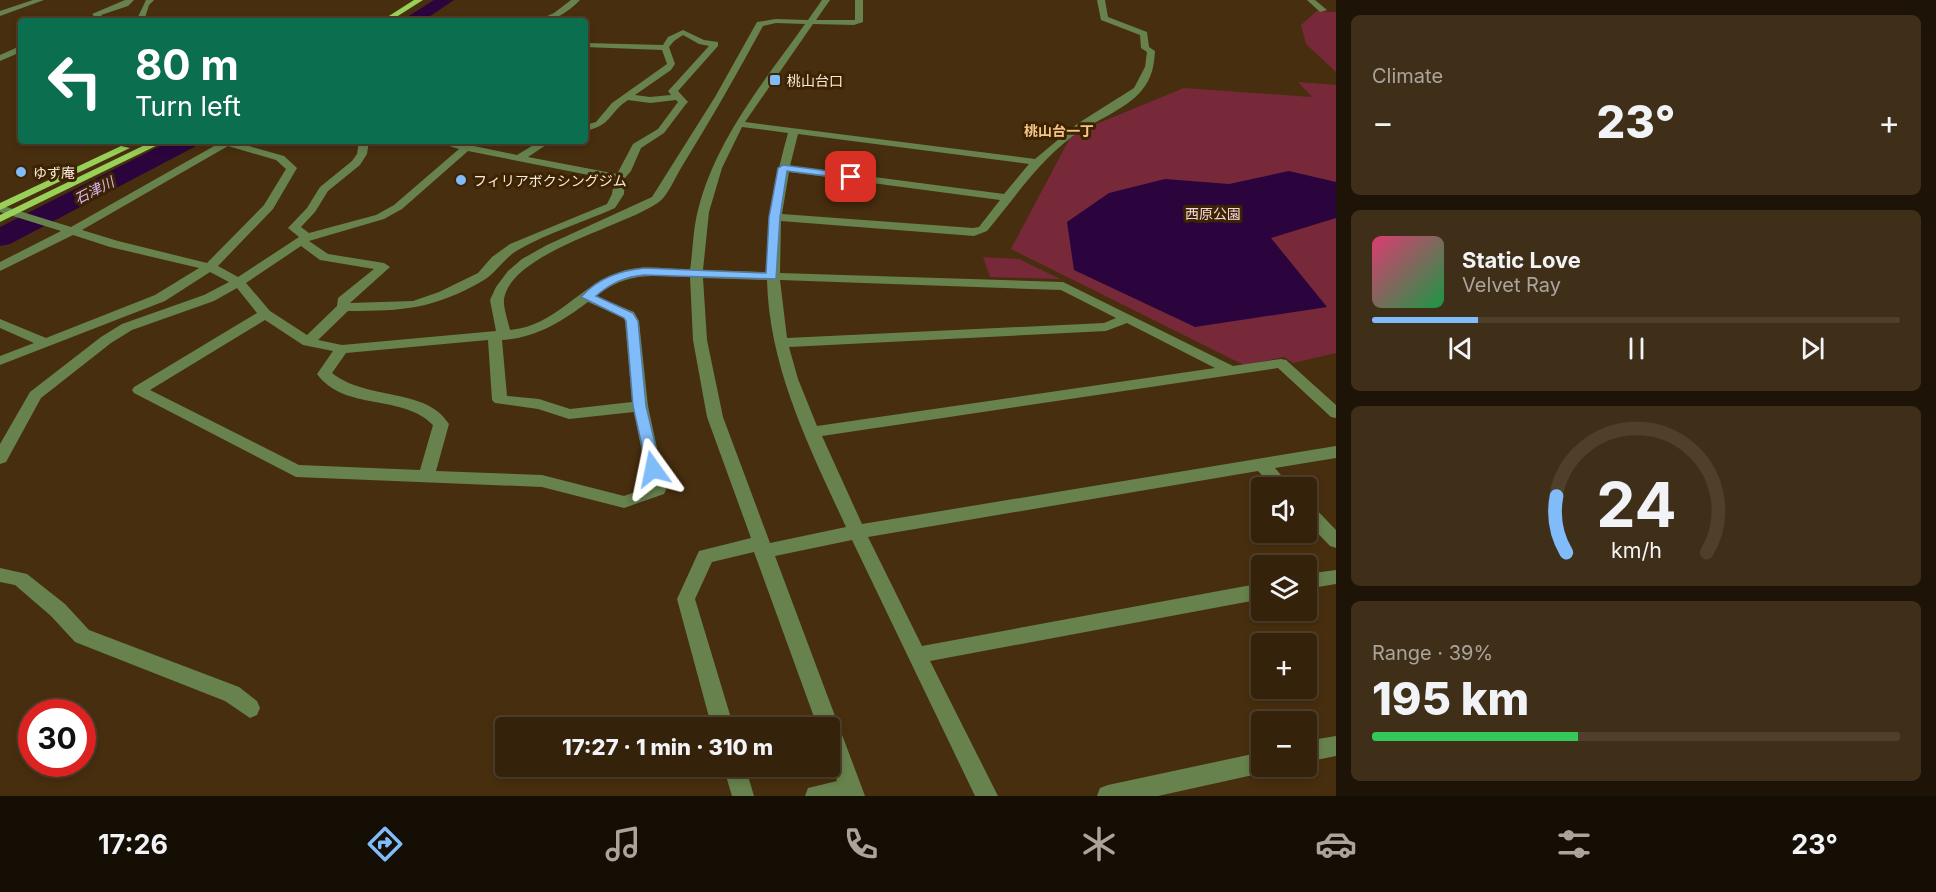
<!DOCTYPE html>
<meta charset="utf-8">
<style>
body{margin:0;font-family:Inter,"Noto Sans JP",sans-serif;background:#402f18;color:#f1f3f6;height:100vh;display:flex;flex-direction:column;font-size:22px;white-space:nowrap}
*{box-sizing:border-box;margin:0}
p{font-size:20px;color:#aaa49c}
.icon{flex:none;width:33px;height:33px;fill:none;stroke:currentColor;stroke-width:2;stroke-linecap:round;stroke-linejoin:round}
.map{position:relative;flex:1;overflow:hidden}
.drawer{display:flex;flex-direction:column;gap:15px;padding:15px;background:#1d1306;width:600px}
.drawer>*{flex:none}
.hud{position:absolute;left:18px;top:18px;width:570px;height:126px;border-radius:6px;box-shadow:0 3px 9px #0003,0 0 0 2px #4f3f2b;background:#0b6e4f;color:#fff;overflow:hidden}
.buttons{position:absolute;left:1251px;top:477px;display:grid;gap:12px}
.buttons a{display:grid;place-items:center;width:66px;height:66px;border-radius:6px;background:#35220a;box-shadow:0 3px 9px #0003,0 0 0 2px #4f3f2b;font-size:30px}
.speed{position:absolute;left:18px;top:699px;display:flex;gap:12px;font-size:30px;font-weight:700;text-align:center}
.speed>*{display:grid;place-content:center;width:78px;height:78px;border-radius:50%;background:#35220a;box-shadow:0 3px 9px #0003,0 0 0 2px #4f3f2b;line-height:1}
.speed .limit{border:9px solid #d22;background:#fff;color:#111}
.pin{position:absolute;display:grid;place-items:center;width:51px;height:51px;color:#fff;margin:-26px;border-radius:12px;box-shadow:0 3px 9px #0006}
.me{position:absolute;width:66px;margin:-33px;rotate:348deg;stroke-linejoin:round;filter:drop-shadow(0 0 4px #0008)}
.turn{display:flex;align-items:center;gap:21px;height:126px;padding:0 18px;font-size:27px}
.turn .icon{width:78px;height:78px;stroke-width:2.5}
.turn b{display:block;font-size:42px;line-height:51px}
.big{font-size:45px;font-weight:800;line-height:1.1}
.drawer .card{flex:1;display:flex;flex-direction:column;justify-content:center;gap:9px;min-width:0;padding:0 21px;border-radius:9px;background:#402f18}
.drawer .dial{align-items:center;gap:0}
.dial svg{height:156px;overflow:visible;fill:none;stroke:#4f3f2b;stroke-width:7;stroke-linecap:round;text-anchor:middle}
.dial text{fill:#f1f3f6;stroke:none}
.song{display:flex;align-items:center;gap:18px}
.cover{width:72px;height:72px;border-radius:9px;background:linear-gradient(135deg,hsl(340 70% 55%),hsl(140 70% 35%))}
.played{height:6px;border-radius:3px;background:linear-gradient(90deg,#81bcfa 20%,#4f3f2b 20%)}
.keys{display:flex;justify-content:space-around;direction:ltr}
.heat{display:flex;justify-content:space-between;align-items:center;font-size:33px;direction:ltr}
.charge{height:9px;border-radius:4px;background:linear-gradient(90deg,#34c759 39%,#4f3f2b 0)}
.trip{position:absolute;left:495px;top:717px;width:345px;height:60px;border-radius:6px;background:#35220a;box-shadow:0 3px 9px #0003,0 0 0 2px #4f3f2b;font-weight:800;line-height:60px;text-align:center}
.tab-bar{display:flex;height:96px;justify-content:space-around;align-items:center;background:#150e04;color:#aaa49c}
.tab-bar .icon{width:42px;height:42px}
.tab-bar .active{color:#81bcfa}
.tab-bar b{font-size:27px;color:#f1f3f6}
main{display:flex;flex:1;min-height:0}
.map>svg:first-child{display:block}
.green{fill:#77293a}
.water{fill:#2b043e}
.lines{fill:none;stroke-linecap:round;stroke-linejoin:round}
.river{fill:#2b043e;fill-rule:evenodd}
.minor{fill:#67824c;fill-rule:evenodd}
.major{fill:#98d059;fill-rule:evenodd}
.route{fill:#81bcfa;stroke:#547aa2;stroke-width:1.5}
.poi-dot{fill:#81bcfa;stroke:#3c2403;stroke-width:2}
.labels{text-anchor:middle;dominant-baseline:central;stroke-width:6;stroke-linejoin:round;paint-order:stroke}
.far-poi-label{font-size:14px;fill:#fbebda;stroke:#3c2403;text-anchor:start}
.far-neighbourhood-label{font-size:14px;font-weight:bold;fill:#f7c488;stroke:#3c2403}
.far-water-label{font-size:14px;font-style:italic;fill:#dcb7f7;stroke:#3c2403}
.far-park-label{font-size:14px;fill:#f5d8db;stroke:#3c2403}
</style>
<main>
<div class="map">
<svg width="1336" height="796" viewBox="0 0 1336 796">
<rect width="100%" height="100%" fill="#472e0e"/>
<g class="green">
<path d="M1317,11l19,1v60l-30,-28 -5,-19z"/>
<path d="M1298,82l38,3v268l-43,10 -9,-6 -40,8 -233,-116 61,-115 112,-46 128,9z"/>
<path d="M983,257l36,2 41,20 -70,-2z"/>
</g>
<path class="water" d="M1289,171l47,11v36l-65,20 56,69 -132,20 -121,-57 -7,-48 42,-29 56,-14 64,5z"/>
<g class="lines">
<g class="river">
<path d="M434,0h20l-31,21h-22z"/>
<path d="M170,141h30l-4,5 -186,98 -10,2v-19z"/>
</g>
<g class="minor">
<path d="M33,0h11l-44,16v-5z"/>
<path d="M125,0h9l-6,6 -27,9 7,6h-9l-7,-7z"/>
<path d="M146,0h8l-5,5 -5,16h-8z"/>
<path d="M571,0h9c-13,13 -25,21 -44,21l18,-8z"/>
<path d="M822,0h8l-14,20h39v-20h8v22l-9,3 -41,-1 -68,98 290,37 42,-35 57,-36 11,-21 2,-15 -6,-4 -1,-13 -39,-15 -4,-20h8l3,17 39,15 2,15 6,4c-1,15 -3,27 -13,39 -16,20 -51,32 -73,49 -34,27 -55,60 -82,92l-13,5 -193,-15 -1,52 283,9 170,84 48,-7 5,1 50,45v13l-5,-1 -53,-49 -456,68 40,88 474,-78v12l-61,10 17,20h-18l-16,-17 -390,66 54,109 340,-63v16l-332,62 68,135h-23l-123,-256 -77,16 90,240h-60l3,-8 29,-7 -7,-23v-30h-12l-64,-176 -42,10 -17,37 39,129h-22l-35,-129 22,-48 52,-13 -44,-121 -14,-77 -3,-63c-40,-1 -61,-6 -94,19l38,16 5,9 9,85 18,84 -2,4 -40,14 -82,-21 -246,-10 -162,-84 -2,-3 2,-3 123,-74 -20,-25 -23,13 -82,29 -21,13 -70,55 -35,64 -6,2v-20l30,-52 71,-55 21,-13 82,-29 25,-13 -19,-10 -45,29 -165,64v-9l34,-13 -34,-15v-9l46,19 109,-43 44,-27 -89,-21 -37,-12 -73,36v-9l61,-31 -61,-19v-7l71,22 152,-86h8l53,15 13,12 -24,41 -55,57 20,11 61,-40 -11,-9 19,-20 13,-21 32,-26 5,-7 2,-13h10l-2,13 -7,11 -32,26 -13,21 -14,15 8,6 67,-18 18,-10 65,-56 -26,-8h17l67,14 23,-14h12l-24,16 89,17 16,-30 25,-15 20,-27 -2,-2 -26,3 -22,-3c-20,13 -15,25 -43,31v-6l11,-3 16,-19 55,-39 -5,-14 -77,-3v-4l78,2 5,-8 15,-7 21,10 14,2v4l-40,45 10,11 -2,2 -22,29 -23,15 -10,23 -6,7 -1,16 -9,14c-31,14 -68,25 -97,42 -14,8 -22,23 -34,30 -50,29 -80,31 -136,31l-30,29 24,5 154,-14 -6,-31 6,-13 12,-16 14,-12 25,-14 105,-48 63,-100 42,-75 19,-3 32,1zM776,23l29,1c-42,59 -89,115 -107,186 -5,19 -5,40 -8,60 -22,-1 -49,-6 -70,2 -42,14 -64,54 -110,58 -2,-9 -7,-23 -6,-31 8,-47 120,-72 155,-97 9,-7 16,-24 22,-34 29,-47 56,-94 82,-142zM683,35l16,9 10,2 -39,43 -2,2 3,4 -21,2 -15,-2 36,-25 4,-6 -6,-17 5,-6zM742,127l46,6c-13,47 -22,90 -21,139l-64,-2 6,-58 13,-44zM798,134l231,30 -25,30 -214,-28zM228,146l48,14 10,9 -22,36 -57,58 -89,-22 -36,-11zM468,151l146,29 -2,14 -5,10 -97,40 -18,13 -14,16 -39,19 -26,9 -63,2 40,-36 -6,-4 -56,-9 -19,-13 75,-22 18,-10zM789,172l211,28 -21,27 -6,1 -191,-14zM301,246l19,14 54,9 -36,29 -1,8 -30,29 -37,-24 -24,-28zM703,278l64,2c2,88 43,169 79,247l-76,16 -47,-126 -16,-77zM780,280l281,10 55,28 -12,5 -317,15zM588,302l36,16 1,3 7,81 -62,7 -31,-10 -32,-3 -5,-56c34,-2 59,-18 86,-38zM265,320l38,25 30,6 -16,23c28,38 85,19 116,51l-13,45 -121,-5 -149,-75zM1127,323l88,45 -398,58 -19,-47 -9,-32 317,-16zM488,340l4,60 3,3 43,6 31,10 65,-7 15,75 -25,9 -82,-21 -106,-4 13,-47c-23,-37 -82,-23 -117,-51l14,-20z"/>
<path d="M1307,0h8l12,10 -7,2z"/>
<path d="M18,47h3v5l-21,9v-6z"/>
<path d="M1306,504l6,1 24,25v18l-6,-2 -24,-25z"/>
<path d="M0,568l27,6 38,30 24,26 150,57 18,14 3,7 -3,7 -7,3 -25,-17 -150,-59 -24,-26 -36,-31 -15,-3z"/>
<path d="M1336,570v14l-30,5v-15z"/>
<path d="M1336,736v20l-30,6v-21z"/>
<path d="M1262,752v14h9l-9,7 -104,23h-61l3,-8 8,-3z"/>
<path d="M723,766h22l9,30h-22z"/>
</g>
<g class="major">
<path d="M414,0h9l-33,21h-9z"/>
<path d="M153,141h13l-166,81v-7z"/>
<path d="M121,146l9,2 -130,62v-7z"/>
</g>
</g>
<path class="route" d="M783,165l68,9 5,3 -5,2 -64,-8 -7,46 -4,62 -132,-4c-20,2 -33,8 -48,21l37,17 5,8 8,85 15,63 -8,5 -5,-1 -15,-67 -7,-85 -2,-3 -43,-21c17,-19 38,-26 63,-29l122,5 3,-56 9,-49z"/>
<g class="poi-dot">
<rect x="769" y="74" width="12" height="12" rx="3"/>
<circle cx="21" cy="172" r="6"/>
<circle cx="461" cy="180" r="6"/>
</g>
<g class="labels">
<g class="far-poi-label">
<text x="787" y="80">桃山台口</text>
<text x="33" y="172">ゆず庵</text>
<text x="473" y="180">フィリアボクシングジム</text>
</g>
<g class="far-neighbourhood-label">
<text x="1059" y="130">桃山台一丁</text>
</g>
<g class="far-water-label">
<text transform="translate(94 190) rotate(-27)">石津川</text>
</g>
<g class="far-park-label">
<text x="1213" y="213">西原公園</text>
</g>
</g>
</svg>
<div class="buttons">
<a><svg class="icon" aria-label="sound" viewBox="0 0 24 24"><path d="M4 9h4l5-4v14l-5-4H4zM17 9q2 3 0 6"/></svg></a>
<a><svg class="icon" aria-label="layers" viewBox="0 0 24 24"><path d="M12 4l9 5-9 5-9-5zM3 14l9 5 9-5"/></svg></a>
<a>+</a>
<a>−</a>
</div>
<div class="speed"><div class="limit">30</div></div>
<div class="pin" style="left:851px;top:177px;background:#d93025"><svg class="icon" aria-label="arrive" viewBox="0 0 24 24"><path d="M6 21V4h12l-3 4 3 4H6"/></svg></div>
<svg class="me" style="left:653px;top:469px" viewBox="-20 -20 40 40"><path d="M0-17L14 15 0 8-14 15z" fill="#81bcfa" stroke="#fff" stroke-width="4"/></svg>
<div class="trip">17:27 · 1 min · 310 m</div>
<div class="hud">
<div class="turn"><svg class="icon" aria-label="left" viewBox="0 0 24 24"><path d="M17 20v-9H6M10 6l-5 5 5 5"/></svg><div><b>80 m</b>Turn left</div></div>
</div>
</div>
<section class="drawer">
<div class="card"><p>Climate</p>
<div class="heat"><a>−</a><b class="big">23°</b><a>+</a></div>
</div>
<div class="card">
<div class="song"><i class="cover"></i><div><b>Static Love</b><p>Velvet Ray</p></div></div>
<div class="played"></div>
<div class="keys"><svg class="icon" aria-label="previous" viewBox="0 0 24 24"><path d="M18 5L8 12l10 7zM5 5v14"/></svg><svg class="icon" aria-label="pause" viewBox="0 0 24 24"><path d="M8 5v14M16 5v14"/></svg><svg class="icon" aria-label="next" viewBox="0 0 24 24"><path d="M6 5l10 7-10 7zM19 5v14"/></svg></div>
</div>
<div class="card dial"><svg viewBox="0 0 100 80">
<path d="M14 69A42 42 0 1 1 86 69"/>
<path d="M14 69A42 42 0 0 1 9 40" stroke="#81bcfa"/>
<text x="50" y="56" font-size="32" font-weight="700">24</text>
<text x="50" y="72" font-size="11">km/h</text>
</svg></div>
<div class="card"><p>Range · 39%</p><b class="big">195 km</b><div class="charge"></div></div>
</section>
</main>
<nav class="tab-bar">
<b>17:26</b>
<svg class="icon active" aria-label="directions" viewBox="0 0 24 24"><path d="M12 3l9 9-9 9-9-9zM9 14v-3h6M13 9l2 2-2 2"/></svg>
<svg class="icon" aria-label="music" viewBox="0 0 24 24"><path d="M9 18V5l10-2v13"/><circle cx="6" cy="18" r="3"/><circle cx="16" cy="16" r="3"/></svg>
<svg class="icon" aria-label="phone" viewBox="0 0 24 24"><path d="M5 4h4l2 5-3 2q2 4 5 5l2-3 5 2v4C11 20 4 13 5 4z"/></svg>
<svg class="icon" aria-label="climate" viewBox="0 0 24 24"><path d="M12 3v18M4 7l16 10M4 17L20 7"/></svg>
<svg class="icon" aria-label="car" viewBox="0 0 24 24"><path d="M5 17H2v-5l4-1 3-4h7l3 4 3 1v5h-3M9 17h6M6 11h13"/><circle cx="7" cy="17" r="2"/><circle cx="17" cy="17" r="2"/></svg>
<svg class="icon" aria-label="filters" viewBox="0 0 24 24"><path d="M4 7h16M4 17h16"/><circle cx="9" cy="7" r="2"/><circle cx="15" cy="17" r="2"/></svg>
<b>23°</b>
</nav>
